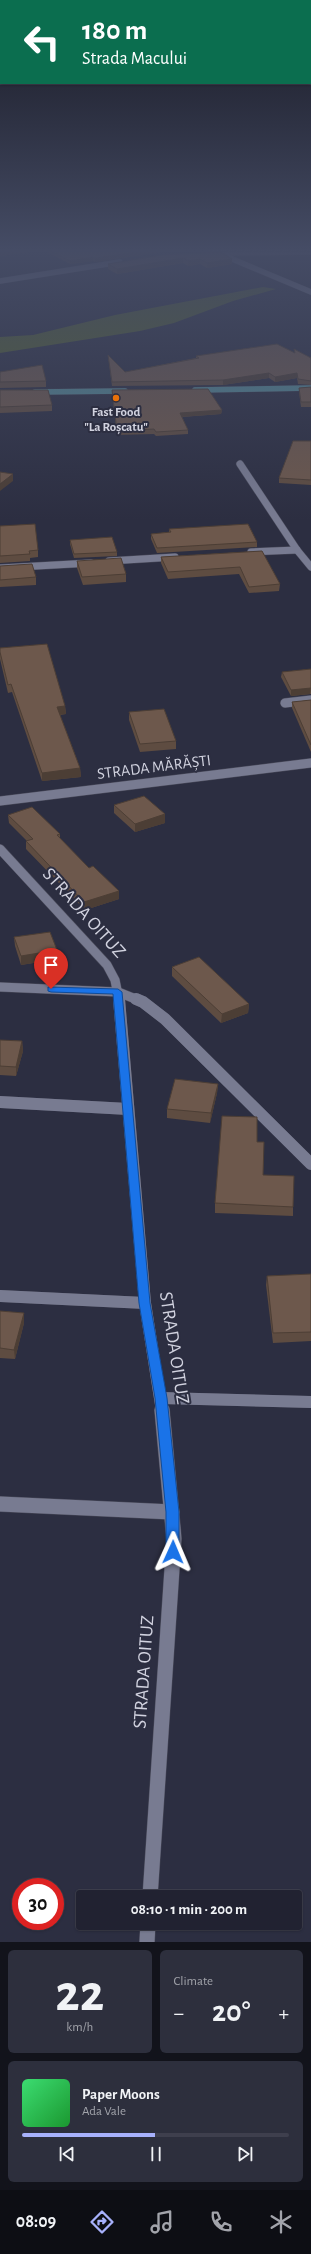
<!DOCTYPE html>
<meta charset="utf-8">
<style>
body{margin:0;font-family:"Alegreya Sans",sans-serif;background:#2d2f3d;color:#f1f3f6;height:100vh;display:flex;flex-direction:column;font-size:15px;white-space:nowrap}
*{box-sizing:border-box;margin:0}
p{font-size:13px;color:#a2a4ab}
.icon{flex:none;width:22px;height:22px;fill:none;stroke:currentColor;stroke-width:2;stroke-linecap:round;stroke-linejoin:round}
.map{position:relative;height:1942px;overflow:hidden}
.side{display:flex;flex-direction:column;gap:8px;padding:8px;background:#12131b;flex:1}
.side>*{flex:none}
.banner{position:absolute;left:0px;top:0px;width:311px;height:84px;box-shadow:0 1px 3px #0004,0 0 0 1px #3e3f4d;background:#0b6e4f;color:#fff;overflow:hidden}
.speed{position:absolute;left:12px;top:1878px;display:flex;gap:8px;font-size:20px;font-weight:700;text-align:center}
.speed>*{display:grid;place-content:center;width:52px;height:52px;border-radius:50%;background:#212231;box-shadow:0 1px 3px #0004,0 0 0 1px #3e3f4d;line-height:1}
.speed .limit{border:6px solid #d22;background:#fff;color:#111}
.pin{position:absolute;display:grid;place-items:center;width:34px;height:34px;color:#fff;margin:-41px -17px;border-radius:50% 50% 50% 0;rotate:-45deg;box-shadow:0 0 4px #0007}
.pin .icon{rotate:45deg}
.me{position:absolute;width:44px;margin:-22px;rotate:1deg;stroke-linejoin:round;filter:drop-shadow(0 0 3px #0008)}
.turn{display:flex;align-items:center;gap:14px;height:84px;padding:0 16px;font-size:18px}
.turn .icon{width:52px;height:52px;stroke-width:2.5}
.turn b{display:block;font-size:28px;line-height:34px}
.big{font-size:30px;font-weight:700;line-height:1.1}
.side .card{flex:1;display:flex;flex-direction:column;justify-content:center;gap:6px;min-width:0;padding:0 14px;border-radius:6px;background:#2d2f3d}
.side .dial{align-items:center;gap:0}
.dial b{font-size:52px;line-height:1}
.song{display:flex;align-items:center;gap:12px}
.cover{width:48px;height:48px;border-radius:6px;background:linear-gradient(135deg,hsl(140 70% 55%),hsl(130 70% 35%))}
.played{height:4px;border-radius:2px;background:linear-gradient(90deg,#a7b1fc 50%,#3e3f4d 50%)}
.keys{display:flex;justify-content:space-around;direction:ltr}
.heat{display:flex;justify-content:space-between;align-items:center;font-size:22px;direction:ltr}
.side .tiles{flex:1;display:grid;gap:8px;grid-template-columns:1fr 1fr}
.card:last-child{grid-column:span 2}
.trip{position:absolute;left:76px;top:1890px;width:226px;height:40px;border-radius:4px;background:#212231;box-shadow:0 1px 3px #0004,0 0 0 1px #3e3f4d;font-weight:700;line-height:40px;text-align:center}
.tab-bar{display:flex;height:64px;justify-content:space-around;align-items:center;background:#0d0e14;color:#a2a4ab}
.tab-bar .icon{width:28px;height:28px}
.tab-bar .on{color:#a7b1fc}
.tab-bar b{font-size:18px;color:#f1f3f6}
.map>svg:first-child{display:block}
.green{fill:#53602d}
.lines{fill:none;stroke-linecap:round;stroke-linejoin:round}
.street-far4-casing{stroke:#4a4b5b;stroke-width:6}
.street-far3-casing{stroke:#4a4b5b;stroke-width:8}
.street-far2-casing{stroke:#4a4b5b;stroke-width:10}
.street-far1-casing{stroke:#4a4b5b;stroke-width:12}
.street-casing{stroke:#4a4b5b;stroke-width:16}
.secondary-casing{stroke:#4a4b5b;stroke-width:6}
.street-far4{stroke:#787b91;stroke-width:5.5}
.street-far3{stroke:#787b91;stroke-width:7}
.street-far2{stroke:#787b91;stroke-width:9}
.street-far1{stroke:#787b91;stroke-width:12}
.street{stroke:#787b91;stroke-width:15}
.secondary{stroke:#548894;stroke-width:5.5}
.wall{fill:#5e4c41}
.shaded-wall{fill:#4c3e35}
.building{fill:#6d584c;stroke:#4c3e35}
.route{fill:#1a73e8;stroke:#114b97}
.food-dot{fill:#e8710a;stroke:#2c2e41;stroke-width:1.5}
.labels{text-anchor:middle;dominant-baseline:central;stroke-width:4;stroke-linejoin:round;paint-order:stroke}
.far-poi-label{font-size:13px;font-weight:bold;fill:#d1d2df;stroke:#2c2e41}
.street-label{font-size:16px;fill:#d1d2df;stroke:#2c2e41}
.near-street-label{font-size:19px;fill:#d1d2df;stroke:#2c2e41}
</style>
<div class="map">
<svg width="311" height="1942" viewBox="0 0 311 1942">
<rect width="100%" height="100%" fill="#2c2e41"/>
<path class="green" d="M263,287l13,2 -43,12 -59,22 -34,8 -140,22v-16l33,-2 82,-20z"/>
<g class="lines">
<defs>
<g id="street-far4">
<path d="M223,251l2,5 86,36"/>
<path d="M208,253l103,-1"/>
<path d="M0,281l120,-19"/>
</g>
<g id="street-far3">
<path d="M240,464l57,86 14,17"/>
<path d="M251,552l46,-2"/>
<path d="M109,561l66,-4"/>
<path d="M0,568l91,-5"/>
</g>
<g id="street-far2">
<path d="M285,703l26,-3"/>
<path d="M0,801l311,-38"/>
<path d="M0,849l107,116 8,15 4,20"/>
<path d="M0,987l118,5 20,8"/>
</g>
<g id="street-far1">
<path d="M119,999l26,304 17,108"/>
<path d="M136,999l7,3 22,17 146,145"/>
<path d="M0,1102l128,7"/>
<path d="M0,1296l145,7"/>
<path d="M161,1398l150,4"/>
</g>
<g id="street">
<path d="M0,1504l172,8"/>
<path d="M150,1897l24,-358 -12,-129"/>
<path d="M147,1942l1,-19"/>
</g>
<g id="secondary">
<path d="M195,390l116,-2"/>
<path d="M35,392l90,-1"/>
</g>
</defs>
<use href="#street-far4" class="street-far4-casing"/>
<use href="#street-far3" class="street-far3-casing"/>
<use href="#street-far2" class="street-far2-casing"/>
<use href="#street-far1" class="street-far1-casing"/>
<use href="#street" class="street-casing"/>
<use href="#secondary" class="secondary-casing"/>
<use href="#street-far4" class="street-far4"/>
<use href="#street-far3" class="street-far3"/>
<use href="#street-far2" class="street-far2"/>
<use href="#street-far1" class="street-far1"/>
<use href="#street" class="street"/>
<use href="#secondary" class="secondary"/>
</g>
<g class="wall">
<path d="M0,249h201l-39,3 -67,10 -2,-1 -23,3 -27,-14 -43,6z"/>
<path d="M221,252l11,12 -25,4 -7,-4 -12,2 -5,-3 -66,11 -9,-5v-5z"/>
<path d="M294,349l17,9v27l-13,-1 -1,-6 -22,4 -6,-4 -46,7 -111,1 -4,-31 17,17 71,-14v-2l98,-3z"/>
<path d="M0,372l46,9v6l-46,1z"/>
<path d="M311,387v20h-10l-2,-15v-4z"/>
<path d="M0,390l52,15v6l-52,2z"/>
<path d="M112,390l110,20 -1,4 -39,3 6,13v4l-32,2 -2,-2 -37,1z"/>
<path d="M311,441v44l-32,-2v-5z"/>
<path d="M0,526l38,24v7l-8,1v3l-30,2z"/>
<path d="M169,529l88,13v5l-100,6 -6,-14v-5l18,-2z"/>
<path d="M70,540l47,12v4l-43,2 -4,-14z"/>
<path d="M262,551l18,33 -1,7 -30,2 -10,-19 -71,5 -7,-16v-6z"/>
<path d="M77,561l49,13v8l-43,3 -6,-17z"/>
<path d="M0,566l36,11v8l-36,2z"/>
<path d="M0,648l65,58 1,8 -6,1 20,53 1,9 -39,4 -30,-89 -4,1 -8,-34z"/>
<path d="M311,669v25l-20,2 -10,-19 1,-5z"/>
<path d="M311,700v52l-19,-44v-6z"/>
<path d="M129,712l47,29v8l-36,3 -11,-32z"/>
<path d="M114,805l51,9v9l-30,9 -21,-19z"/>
<path d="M8,815l52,19v5l29,29 30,23v8l-34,11 -59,-61v-8h1l-18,-18z"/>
<path d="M14,937l43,13 1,9 -37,6 -6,-19z"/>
<path d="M172,967l77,37 -1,9 -27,10 -49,-47z"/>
<path d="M0,1040l22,1 1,10 -7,25 -16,-1z"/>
<path d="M218,1084l-1,9 -7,30 -43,-5v-9z"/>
<path d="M257,1142l6,33 30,32v9l-78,-3v-10z"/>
<path d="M311,1274v67l-38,2 -7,-58 1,-9z"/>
<path d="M0,1311l24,2v10l-9,36 -15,-1z"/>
</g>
<g class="shaded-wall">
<path d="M29,249h14v1l-43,6v-3z"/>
<path d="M159,249h42l-39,3 -67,10v-4z"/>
<path d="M93,257v4l-23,3v-3z"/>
<path d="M183,258v5l-66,11v-5z"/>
<path d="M200,259v5l-12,2 1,-5z"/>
<path d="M232,259v5l-25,4v-5z"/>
<path d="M269,373v5l-46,7v-5z"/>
<path d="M297,373v5l-22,4v-5z"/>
<path d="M222,410l-1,4 -41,3v-4z"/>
<path d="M13,474v7l-13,10v-7z"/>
<path d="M311,688l-1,6 -19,2v-6z"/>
<path d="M65,706l1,8 -9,1v-8z"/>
<path d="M80,768l1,9 -39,4v-8z"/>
<path d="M165,814v9l-30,9v-8z"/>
<path d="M119,891v8l-34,11 -1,-8z"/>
<path d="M57,950l1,9 -37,6v-9z"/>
<path d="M249,1004l-1,9 -27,10 1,-9z"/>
<path d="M22,1041l1,10 -7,25v-9z"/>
<path d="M218,1084l-1,9 -7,30 1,-10z"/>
<path d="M24,1313v10l-9,36 -1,-9z"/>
</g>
<g class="building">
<path d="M0,249h29l-29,4z"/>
<path d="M47,249h112l-64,9 -2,-1 -23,4z"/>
<path d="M221,252l11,7 -25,4 -7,-4 -11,2 -6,-3 -66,11 -9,-5 54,-9z"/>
<path d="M277,344l18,9 -1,-4 17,9v23l-13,-2 -1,-6 -22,4 -6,-4 -46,7 -111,2 -4,-27 17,17 74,-14 -3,-2z"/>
<path d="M42,365l4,16 -46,1v-10z"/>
<path d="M311,387v15h-10l-2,-14z"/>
<path d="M208,389l14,21 -42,3 8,17 -32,2 -2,-3 -37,2 -5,-41z"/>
<path d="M0,390h48l4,15 -52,2z"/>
<path d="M293,441h18v39l-32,-2z"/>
<path d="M0,472l13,2 -13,10z"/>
<path d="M35,524l3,26 -9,1 1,3 -30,2v-30z"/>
<path d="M248,524l9,18 -100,6 -6,-14 20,-2 -2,-3z"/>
<path d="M112,537l5,15 -43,2 -4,-14z"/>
<path d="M262,551l18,33 -31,3 -9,-20 -72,5 -7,-15z"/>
<path d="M121,558l5,16 -44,3 -5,-16z"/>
<path d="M32,564l4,13 -36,3v-14z"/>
<path d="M47,644l18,62 -8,1 23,61 -38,5 -31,-89 -3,1 -8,-33v-4z"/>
<path d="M311,669v19l-20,2 -9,-18z"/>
<path d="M311,700v45l-19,-43z"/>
<path d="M164,709l12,32 -36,3 -11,-32z"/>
<path d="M144,796l21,18 -30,10 -21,-19z"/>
<path d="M32,807l28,27 -3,1 32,33 4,-2 26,25 -35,11 -58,-61 7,-2 -25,-24z"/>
<path d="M50,932l7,18 -36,6 -7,-19z"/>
<path d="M199,957l50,47 -27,10 -50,-47z"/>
<path d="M0,1040l22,1 -6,26 -16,-1z"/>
<path d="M175,1079l43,5 -7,29 -44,-4z"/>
<path d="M222,1116l35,1v25h7l-1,33 31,1 -1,31 -78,-4z"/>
<path d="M311,1274v58l-38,1 -6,-57z"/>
<path d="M0,1311l24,2 -10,37 -14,-2z"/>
</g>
<linearGradient id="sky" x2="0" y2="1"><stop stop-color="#181924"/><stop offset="0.48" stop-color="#454c65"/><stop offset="1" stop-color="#454c65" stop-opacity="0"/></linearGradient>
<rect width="311" height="520" fill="url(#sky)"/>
<path class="route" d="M48,987l70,2 4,3 28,311 17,95 12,114v40l-2,4 -4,2 -5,-2 -2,-4v-40l-11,-114 -16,-95 -26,-309 -62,-2 -3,-1z"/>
<circle class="food-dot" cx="116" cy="398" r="4"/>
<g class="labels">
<g class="far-poi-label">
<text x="116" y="412">Fast Food<tspan x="116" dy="15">"La Roșcatu"</tspan></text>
</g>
<g class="street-label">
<text transform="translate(154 767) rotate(-7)">STRADA MĂRĂȘTI</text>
</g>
<g class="near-street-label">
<text transform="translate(84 913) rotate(48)">STRADA OITUZ</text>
<text transform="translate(174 1348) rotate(81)">STRADA OITUZ</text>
<text transform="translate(144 1672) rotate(-86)">STRADA OITUZ</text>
</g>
</g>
</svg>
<div class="speed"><div class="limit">30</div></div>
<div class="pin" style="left:51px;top:989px;background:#d93025"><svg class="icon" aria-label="arrive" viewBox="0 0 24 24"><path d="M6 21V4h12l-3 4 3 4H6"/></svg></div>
<svg class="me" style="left:173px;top:1552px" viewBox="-20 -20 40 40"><path d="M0-17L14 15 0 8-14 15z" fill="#1a73e8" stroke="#fff" stroke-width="4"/></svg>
<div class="trip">08:10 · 1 min · 200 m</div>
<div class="banner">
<div class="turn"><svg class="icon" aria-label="left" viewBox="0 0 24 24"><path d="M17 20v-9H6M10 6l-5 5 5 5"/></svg><div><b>180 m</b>Strada Macului</div></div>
</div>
</div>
<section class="side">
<div class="tiles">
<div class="card dial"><b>22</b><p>km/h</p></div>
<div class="card"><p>Climate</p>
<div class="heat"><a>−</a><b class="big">20°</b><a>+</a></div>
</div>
<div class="card">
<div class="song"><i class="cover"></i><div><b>Paper Moons</b><p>Ada Vale</p></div></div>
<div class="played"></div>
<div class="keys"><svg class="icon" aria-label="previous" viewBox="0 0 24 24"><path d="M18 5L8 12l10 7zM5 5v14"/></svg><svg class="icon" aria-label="pause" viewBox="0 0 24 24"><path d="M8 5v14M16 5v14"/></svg><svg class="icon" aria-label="next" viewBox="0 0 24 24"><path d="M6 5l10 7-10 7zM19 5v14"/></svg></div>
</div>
</div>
</section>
<nav class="tab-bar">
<b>08:09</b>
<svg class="icon on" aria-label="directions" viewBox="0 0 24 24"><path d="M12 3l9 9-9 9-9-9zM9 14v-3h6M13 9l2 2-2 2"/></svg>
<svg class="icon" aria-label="music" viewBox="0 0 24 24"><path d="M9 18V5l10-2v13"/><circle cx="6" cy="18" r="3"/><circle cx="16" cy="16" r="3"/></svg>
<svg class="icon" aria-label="phone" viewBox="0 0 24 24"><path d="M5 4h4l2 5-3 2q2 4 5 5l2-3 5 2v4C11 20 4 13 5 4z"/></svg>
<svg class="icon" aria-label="climate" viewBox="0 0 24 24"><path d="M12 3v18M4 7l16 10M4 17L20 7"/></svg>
</nav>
